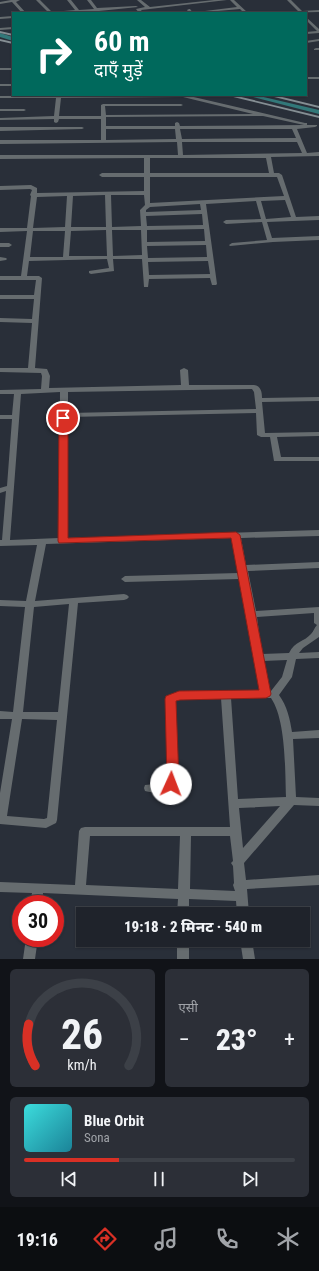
<!DOCTYPE html>
<html lang="hi">
<meta charset="utf-8">
<style>
body{margin:0;font-family:"Roboto Condensed","Noto Sans Devanagari",sans-serif;background:#2c2f37;color:#f1f3f6;height:100vh;display:flex;flex-direction:column;font-size:15px;white-space:nowrap}
*{box-sizing:border-box;margin:0}
p{font-size:13px;color:#a1a4a9}
.icon{flex:none;width:22px;height:22px;fill:none;stroke:currentColor;stroke-width:2;stroke-linecap:round;stroke-linejoin:round}
.map{position:relative;height:959px;overflow:hidden}
.side{display:flex;flex-direction:column;gap:10px;padding:10px;background:#111318;flex:1}
.side>*{flex:none}
.guide{position:absolute;left:12px;top:12px;width:295px;height:84px;border-radius:0px;box-shadow:0 1px 3px #0004,0 0 0 1px #3c4047;background:#00695c;color:#fff;overflow:hidden}
.speed{position:absolute;left:12px;top:895px;display:flex;gap:8px;font-size:20px;font-weight:700;text-align:center}
.speed>*{display:grid;place-content:center;width:52px;height:52px;border-radius:50%;background:#1f232b;box-shadow:0 1px 3px #0004,0 0 0 1px #3c4047;line-height:1}
.speed .limit{border:6px solid #d22;background:#fff;color:#111}
.pin{position:absolute;display:grid;place-items:center;width:34px;height:34px;color:#fff;margin:-17px;border:2px solid #fff;border-radius:50%;box-shadow:0 1px 4px #0007}
.me{position:absolute;width:44px;margin:-22px;rotate:2deg;stroke-linejoin:round;filter:drop-shadow(0 0 3px #0008)}
.turn{display:flex;align-items:center;gap:14px;height:84px;padding:0 16px;font-size:18px}
.turn .icon{width:52px;height:52px;stroke-width:2.5}
.turn b{display:block;font-size:28px;line-height:34px}
.big{font-size:30px;font-weight:800;line-height:1.1}
.side .card{flex:1;display:flex;flex-direction:column;justify-content:center;gap:6px;min-width:0;padding:0 14px;border-radius:6px;background:#2c2f37}
.side .dial{align-items:center;gap:0}
.dial svg{height:104px;overflow:visible;fill:none;stroke:#3c4047;stroke-width:7;stroke-linecap:round;text-anchor:middle}
.dial text{fill:#f1f3f6;stroke:none}
.song{display:flex;align-items:center;gap:12px}
.cover{width:48px;height:48px;border-radius:6px;background:linear-gradient(135deg,hsl(180 70% 55%),hsl(190 70% 35%))}
.played{height:4px;border-radius:2px;background:linear-gradient(90deg,#d93025 35%,#3c4047 35%)}
.keys{display:flex;justify-content:space-around;direction:ltr}
.heat{display:flex;justify-content:space-between;align-items:center;font-size:22px;direction:ltr}
.side .tiles{flex:1;display:grid;gap:10px;grid-template-columns:1fr 1fr}
.card:last-child{grid-column:span 2}
.trip{position:absolute;left:76px;top:907px;width:234px;height:40px;border-radius:0px;background:#1f232b;box-shadow:0 1px 3px #0004,0 0 0 1px #3c4047;font-weight:800;line-height:40px;text-align:center}
.menu{display:flex;height:64px;justify-content:space-around;align-items:center;background:#0c0e11;color:#a1a4a9}
.menu .icon{width:28px;height:28px}
.menu .active{color:#d93025}
.menu b{font-size:18px;color:#f1f3f6}
.map>svg:first-child{display:block}
.lines{fill:none;stroke-linecap:round;stroke-linejoin:round}
.canal{fill:#327879;fill-rule:evenodd}
.street{fill:#666c6f;fill-rule:evenodd}
.secondary{fill:#848e93;fill-rule:evenodd}
.route{fill:#d93025;stroke:#8d1f18}
</style>
<div class="map">
<svg width="319" height="959" viewBox="0 0 319 959">
<rect width="100%" height="100%" fill="#292f39"/>
<g class="lines">
<g class="canal">
<path d="M0,33l13,4v4l-13,-4z"/>
<path d="M245,95h10l64,15v4z"/>
</g>
<g class="street">
<path d="M11,0h9l-4,2 10,11h-4l-10,-11 -12,2v-2z"/>
<path d="M36,0h4l12,12 23,-2 -8,-10h4l8,10 15,-1 -7,-9h4l6,8 39,-2 2,1 -39,4 1,1 -1,1 -4,-2 -15,2h-33l1,-1z"/>
<path d="M137,0h4l9,7 64,-7h13l-86,10 2,3h-4l-3,-4 9,-2z"/>
<path d="M230,0h4l14,13h-4l-4,-4 -33,3 -2,-1 32,-4z"/>
<path d="M287,0h4l11,11 17,-1v2l-44,1 2,-1 21,-1z"/>
<path d="M189,9h1l3,4h-4l-2,-3z"/>
<path d="M13,16v2l-13,1v-2z"/>
<path d="M306,17l13,12v4l-13,1v-2l11,-1 -11,-11z"/>
<path d="M13,27v2l-13,1v-2z"/>
<path d="M319,39v2l-13,2v-2z"/>
<path d="M316,48h3v2h-5v-1z"/>
<rect x="0" y="68" width="13" height="2"/>
<rect x="306" y="77" width="13" height="2"/>
<rect x="0" y="84" width="13" height="2"/>
<path d="M185,95l120,28h2v2h10v1l-2,1 -18,2 10,24 12,-1v4l-48,1 3,16h5l3,2 14,42 23,-1v4l-52,2 5,16 47,-2v4l-46,2 -43,4 -1,-1 3,-2 35,-3 -5,-18 -36,2 -3,-2 3,-2 35,-1 -5,-18 -50,3 11,80 -1,1h-4l-2,-7 -61,1 -1,8h-4l-2,-28h-29l1,12 -23,3 -2,-1v-2l20,-3 -2,-9 -78,2 -2,15h12l3,2 -7,90 12,1 3,7 -1,12 132,-3 -1,-15 4,-2 4,2 1,15h65c7,1 8,7 8,13l57,-1v4l-57,1 3,31 54,-1v4l-42,1 4,20h38v4h-45l-4,-24h-9l-4,-2 -1,-22 -188,4 -1,121 252,-8v6l-78,2 5,27 73,-3v6l-71,3 8,40 63,-4v30l-16,11 -4,5 20,-1v6l-23,1 -4,18 -13,18c8,11 11,24 13,37l27,-2v8l-26,1 3,58 23,1v8l-25,-1 -50,58 2,17 73,-5v10l-72,4 2,25h-12l-1,-13 -47,-2v15h-12l1,-15 -135,-6 -1,11h-12l2,-11 -32,-1v-10l75,3 4,-54 2,-3 4,-1h145l-9,-129 -42,2 -4,1 3,80c-1,3 -3,6 -6,8 -5,4 -21,4 -27,2l-1,-3 1,-3 20,-2 3,-3 -3,-81 2,-3 12,-4 81,-2c-8,-37 -12,-74 -20,-111l-115,3 -4,-3 4,-3 114,-3 -7,-35 -186,6 -11,57 89,-7 3,1 2,2 -2,2 -3,1 -46,3 -21,217 -1,3 -10,5 -46,-4v-31l12,-74h-12v-8l13,1 12,-105 -25,-1v-6l26,1 11,-56 -37,1v-6h2l4,-49 -6,2v-5l7,-2 5,-67h-12v-4h12l2,-21h-14v-4l41,-1 1,-13 -1,-3 -41,-1v-4h28l4,-45 -32,-1v-4l32,1 2,-20h-34v-4h34l2,-15h-36v-4h21l6,-45 -27,1v-4h27l4,-32 -1,-1 2,-5 -2,-1 -30,1v-4l31,-1 6,3v5l107,-2v-14h-42l-3,-2 3,-2h42v-15l-144,1v-4h178l-1,-13 -177,2v-4h101v-21h-42l-1,3 -2,1 -2,-1v-3l-54,1v-2l54,-2 2,-18h-56v-2zM183,97l70,17 -147,1 -1,-9h76l2,-1 -2,-1h-78l-2,1v11h-42l2,-18zM263,116l41,9 -124,1 -1,-3 -2,-1 -2,1v3h-69v-9zM106,129h69l1,10 -70,1zM180,129h112l4,9 -114,1zM182,142h115l5,11 -119,2zM150,158h116l3,15h-119zM150,177h127l7,19 -134,7zM105,195l1,32h-35l2,-31zM111,195h33l1,10 -5,5 1,16 -29,1zM67,196l-2,31 -32,1 4,-31zM285,200l6,17 -25,2 -5,-18zM200,204l1,6 -55,2v-2l4,-3zM202,214l1,11 -56,1 -1,-10zM204,229l1,12 -58,1v-12zM106,230l1,26h-38l2,-25zM112,230h29l1,25 -29,1zM33,231h32l-2,26h-33zM206,245l1,12 -59,1 -1,-12zM208,261l2,13 -61,1 -1,-13zM252,389l2,3 2,17 -188,4v-21zM60,392l-1,146 -49,2 11,-146zM69,604l-11,108h-35l11,-105zM314,613v10l3,2c-3,3 -3,6 -6,9 -7,8 -16,7 -22,19l-27,1 -5,-37zM287,660l-5,17 -11,14h-1l-7,-30zM231,698h40c15,22 14,72 15,99l-48,2zM22,719l35,1 -10,98 -3,1 -37,-3zM280,806l-37,42 -4,-40zM90,836h90l-2,53 -92,-4zM191,836h39l3,25 -2,2 2,3 1,17 -1,2 2,6 -45,-2z"/>
<path d="M0,109h24l2,1 -2,1h-24z"/>
<path d="M0,127h82l2,1 -2,1 -82,2z"/>
<path d="M0,243h9l3,2 -3,2h-9z"/>
<path d="M0,257l6,1 1,1 -1,1 -6,1z"/>
<path d="M26,938h12l-3,21h-12z"/>
<rect x="177" y="940" width="12" height="19"/>
<path d="M240,940h12l3,19h-12z"/>
</g>
<g class="secondary">
<path d="M0,31l13,3v2l-13,-3z"/>
<path d="M0,39l13,3v2l-13,-3z"/>
<path d="M225,95h8l86,21v2z"/>
<path d="M266,95h8l45,11v2z"/>
</g>
</g>
<path class="route" d="M63,415l5,3v120l168,-6 4,3 31,159 -1,2 -4,2 -86,2 -4,1 3,80 -3,7 -5,1 -4,-1 -2,-4 2,-3 -2,-82 1,-3 13,-5 80,-1 -28,-152 -172,5 -1,-2 1,-123z"/>
</svg>
<div class="speed"><div class="limit">30</div></div>
<div class="pin" style="left:63px;top:418px;background:#d93025"><svg class="icon" aria-label="arrive" viewBox="0 0 24 24"><path d="M6 21V4h12l-3 4 3 4H6"/></svg></div>
<svg class="me" style="left:171px;top:784px" viewBox="-20 -20 40 40"><circle r="19" fill="#fff"/><path d="M0-13L10 11 0 6-10 11z" fill="#d93025"/></svg>
<div class="trip">19:18 · 2 मिनट · 540 m</div>
<div class="guide">
<div class="turn"><svg class="icon" aria-label="right" viewBox="0 0 24 24"><path d="M7 20v-9h11M14 6l5 5-5 5"/></svg><div><b>60 m</b>दाएँ मुड़ें</div></div>
</div>
</div>
<section class="side">
<div class="tiles">
<div class="card dial"><svg viewBox="0 0 100 80">
<path d="M14 69A42 42 0 1 1 86 69"/>
<path d="M14 69A42 42 0 0 1 9 37" stroke="#d93025"/>
<text x="50" y="56" font-size="32" font-weight="700">26</text>
<text x="50" y="72" font-size="11">km/h</text>
</svg></div>
<div class="card"><p>एसी</p>
<div class="heat"><a>−</a><b class="big">23°</b><a>+</a></div>
</div>
<div class="card">
<div class="song"><i class="cover"></i><div><b>Blue Orbit</b><p>Sona</p></div></div>
<div class="played"></div>
<div class="keys"><svg class="icon" aria-label="previous" viewBox="0 0 24 24"><path d="M18 5L8 12l10 7zM5 5v14"/></svg><svg class="icon" aria-label="pause" viewBox="0 0 24 24"><path d="M8 5v14M16 5v14"/></svg><svg class="icon" aria-label="next" viewBox="0 0 24 24"><path d="M6 5l10 7-10 7zM19 5v14"/></svg></div>
</div>
</div>
</section>
<nav class="menu">
<b>19:16</b>
<svg class="icon active" aria-label="directions" viewBox="0 0 24 24"><path d="M12 3l9 9-9 9-9-9zM9 14v-3h6M13 9l2 2-2 2"/></svg>
<svg class="icon" aria-label="music" viewBox="0 0 24 24"><path d="M9 18V5l10-2v13"/><circle cx="6" cy="18" r="3"/><circle cx="16" cy="16" r="3"/></svg>
<svg class="icon" aria-label="phone" viewBox="0 0 24 24"><path d="M5 4h4l2 5-3 2q2 4 5 5l2-3 5 2v4C11 20 4 13 5 4z"/></svg>
<svg class="icon" aria-label="climate" viewBox="0 0 24 24"><path d="M12 3v18M4 7l16 10M4 17L20 7"/></svg>
</nav>
